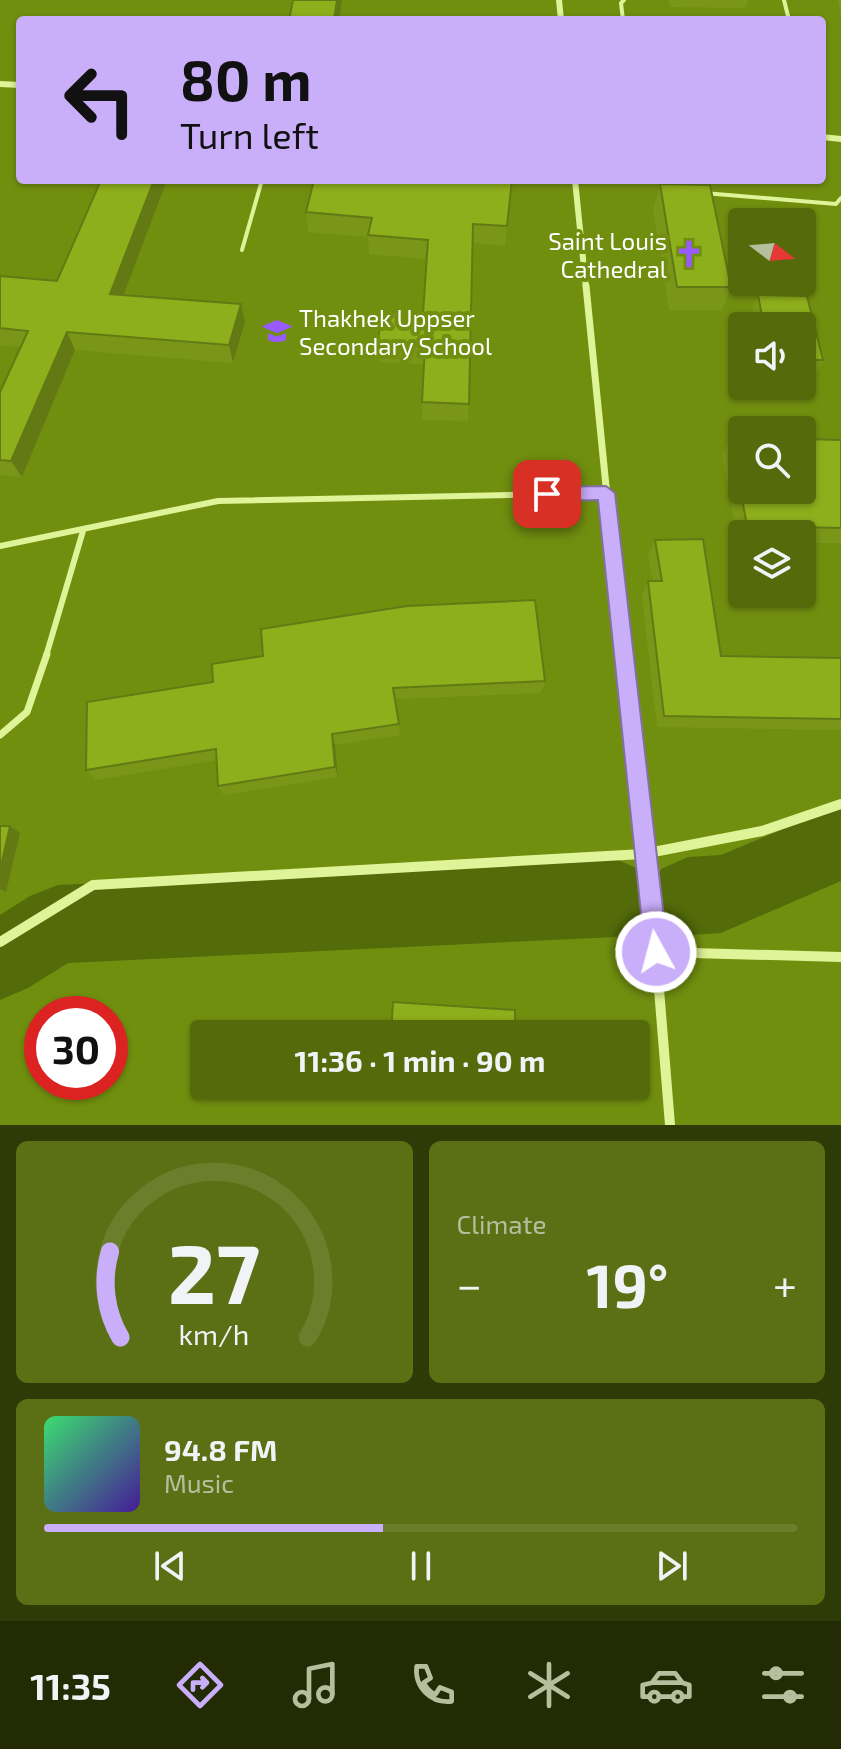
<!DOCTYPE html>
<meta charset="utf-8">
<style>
body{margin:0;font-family:"Exo 2",sans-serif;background:#5b7014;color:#f1f3f6;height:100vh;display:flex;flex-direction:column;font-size:30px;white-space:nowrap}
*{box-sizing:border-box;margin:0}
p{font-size:26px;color:#b6bf9d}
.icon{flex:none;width:44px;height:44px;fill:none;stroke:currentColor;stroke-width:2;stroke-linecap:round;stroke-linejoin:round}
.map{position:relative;height:1125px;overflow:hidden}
.side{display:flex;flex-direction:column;gap:16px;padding:16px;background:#2f3b06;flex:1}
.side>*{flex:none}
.hud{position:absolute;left:16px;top:16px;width:810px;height:168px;border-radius:8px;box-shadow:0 2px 6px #0004;background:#c9aefa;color:#111;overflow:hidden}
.needle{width:52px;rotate:106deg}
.tools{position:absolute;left:728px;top:208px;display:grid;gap:16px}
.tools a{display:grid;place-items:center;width:88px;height:88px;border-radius:8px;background:#556b0b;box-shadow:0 2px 6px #0004;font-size:40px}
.speed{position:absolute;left:24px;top:996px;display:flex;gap:16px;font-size:40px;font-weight:700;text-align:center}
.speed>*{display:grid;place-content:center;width:104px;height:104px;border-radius:50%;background:#556b0b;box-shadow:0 2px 6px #0004;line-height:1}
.speed .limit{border:12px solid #d22;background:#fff;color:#111}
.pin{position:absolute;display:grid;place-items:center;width:68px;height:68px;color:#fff;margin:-34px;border-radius:16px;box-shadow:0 4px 12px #0006}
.me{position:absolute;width:88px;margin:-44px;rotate:353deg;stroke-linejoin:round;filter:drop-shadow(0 0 6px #0008)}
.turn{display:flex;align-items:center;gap:28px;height:168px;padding:0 32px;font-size:36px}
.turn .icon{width:104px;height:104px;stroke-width:2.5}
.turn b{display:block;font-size:56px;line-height:68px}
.big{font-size:60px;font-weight:700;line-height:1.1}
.side .widget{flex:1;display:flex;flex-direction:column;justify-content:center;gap:12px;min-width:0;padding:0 28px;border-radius:12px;background:#5b7014}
.side .dial{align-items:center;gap:0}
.dial svg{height:208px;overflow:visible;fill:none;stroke:#6b7e2c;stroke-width:7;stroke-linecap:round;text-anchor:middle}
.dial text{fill:#f1f3f6;stroke:none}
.song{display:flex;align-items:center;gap:24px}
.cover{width:96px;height:96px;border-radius:12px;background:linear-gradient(135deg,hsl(140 70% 55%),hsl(260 70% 35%))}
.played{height:8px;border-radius:4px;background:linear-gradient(90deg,#c9aefa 45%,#6b7e2c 45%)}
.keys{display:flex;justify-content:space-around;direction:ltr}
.heat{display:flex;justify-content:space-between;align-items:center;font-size:44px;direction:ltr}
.side .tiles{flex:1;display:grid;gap:16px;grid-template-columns:1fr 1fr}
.widget:last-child{grid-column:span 2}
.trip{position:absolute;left:190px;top:1020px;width:460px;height:80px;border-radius:8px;background:#556b0b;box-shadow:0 2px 6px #0004;font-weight:700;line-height:80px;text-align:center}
.dock{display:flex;height:128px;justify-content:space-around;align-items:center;background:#222b04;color:#b6bf9d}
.dock .icon{width:56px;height:56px}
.dock .selected{color:#c9aefa}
.dock b{font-size:36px;color:#f1f3f6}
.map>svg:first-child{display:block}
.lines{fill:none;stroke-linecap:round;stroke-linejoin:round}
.river{fill:#536b09;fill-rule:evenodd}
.service-far2{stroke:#dff398;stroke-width:4}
.service-far1{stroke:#dff398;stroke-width:6}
.service{stroke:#dff398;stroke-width:7}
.minor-far2{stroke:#dff398;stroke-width:6}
.minor-far1{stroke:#dff398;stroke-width:7}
.minor{stroke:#dff398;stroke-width:10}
.tertiary{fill:#dff398;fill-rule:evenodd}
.wall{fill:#7a9618}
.shaded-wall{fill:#637a14}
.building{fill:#8eaf1c;stroke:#637a14;stroke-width:2}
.route{fill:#c9aefa;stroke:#8371a2;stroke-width:2}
.labels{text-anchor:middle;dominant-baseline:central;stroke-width:8;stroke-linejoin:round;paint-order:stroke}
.poi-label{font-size:24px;fill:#fff;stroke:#718f0f;text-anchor:end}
</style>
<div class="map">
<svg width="841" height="1125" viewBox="0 0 841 1125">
<rect width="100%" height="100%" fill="#718f0f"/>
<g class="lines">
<path class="river" d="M841,805v76l-120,52 -33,2 -27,-12 -9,-19 -9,21 -27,12 -548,26 -40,25 -28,12v-85l30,-19 28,-11 558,-26 27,12 9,19 9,-21 27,-12 33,-2z"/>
<g class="service-far2">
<path d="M784,0l5,20"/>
<path d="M623,20l-2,-17 3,-3"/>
<path d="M704,193l132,11 5,-6"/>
<path d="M242,250l20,-70"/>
</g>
<g class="service-far1">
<path d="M0,546l218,-45 388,-8"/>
<path d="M46,656l37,-125"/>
</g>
<path class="service" d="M0,735l27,-23 20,-58"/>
<g class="minor-far2">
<path d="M559,0l2,20"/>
<path d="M575,180l11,108"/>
</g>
<path class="minor-far1" d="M586,286l37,370"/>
<g class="minor">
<path d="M623,654l33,298 14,173"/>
<path d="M0,942l93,-57 550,-31 119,-23 79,-27"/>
<path d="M656,952l185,5"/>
</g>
<g class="tertiary">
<path d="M0,81l20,1v6l-20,-1z"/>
<path d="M822,134l19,2v6l-19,-2z"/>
</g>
</g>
<g class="wall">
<path d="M669,0h79l-3,8 -75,-1z"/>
<path d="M838,0h3v15z"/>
<path d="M512,180l-7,66 -32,-3 -5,178 -46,-1 2,-56 -45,-2 -1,-18 45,-30 4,-55 -58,-5 -1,-17 -60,-5 -2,-20z"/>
<path d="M660,184l71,103 -9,23h-53l-16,-101z"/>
<path d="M0,276l123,19 122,27 -12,41 -158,-13 -53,127 -22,-2v-83l20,-45 -20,-2z"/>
<path d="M758,295l49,1 16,64 -7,13h-14v-47h-46l-4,-18z"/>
<path d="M731,438l110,2v103h-39v-9h-60v8h-4l-16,-87z"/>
<path d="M655,540l66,116 120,2v72l-184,-3 -15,-131 6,-15h5l-5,-26z"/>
<path d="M545,681l-4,12 -146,6 5,36 -65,10 3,32 -114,18 -6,-9 -1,-26 -121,20 -10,-10 1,-68z"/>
</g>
<g class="shaded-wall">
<path d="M337,0h5l-3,20h-5z"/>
<path d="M154,180h13l-50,132 -7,-18z"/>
<path d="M241,304l4,18 -12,41 -4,-18z"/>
<path d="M67,332l8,18 -53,127 -11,-16z"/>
<path d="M332,734l3,11 3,32 -3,-10z"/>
<path d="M10,826l10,7 -14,59 -6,-3v-19z"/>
</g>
<g class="building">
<path d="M293,0h44l-3,20h-45z"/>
<path d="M101,180h53l-44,114 131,10 -12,41 -162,-13 -56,129 -11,-1v-68l28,-61 -28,-3v-52l57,5z"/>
<path d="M314,180h198l-5,46 -34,-2 -4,180 -47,-2 3,-57 -47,-1 3,-32 42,2 5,-74 -60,-5 4,-17 -66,-6z"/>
<path d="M660,184l50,1 21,102h-54z"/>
<path d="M758,295l49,1 16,64h-21v-34h-38z"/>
<path d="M731,438h11v52h60v-51l39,1v88l-94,-2z"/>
<path d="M703,539l18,117 120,2v61l-177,-3 -16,-135h14l-7,-41z"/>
<path d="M535,600l10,81 -152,7 6,36 -67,10 3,33 -117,19 -2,-37 -130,21 1,-68 126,-20 -1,-18 51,-8 -2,-27 146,-23z"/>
<path d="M0,826h10l-10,44z"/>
<path d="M393,1002l122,8v24h-124z"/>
<path d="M420,1086h95v7z"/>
</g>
<path class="route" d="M606,486l9,7 53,459 -4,8 -8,4 -8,-4 -3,-8 -47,-452 -51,1 -9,-7 9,-7z"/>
<defs>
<symbol id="church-bare" viewBox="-9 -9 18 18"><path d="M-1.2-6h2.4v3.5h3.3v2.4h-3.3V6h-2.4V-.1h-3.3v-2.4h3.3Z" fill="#995aff" stroke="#718f0f" stroke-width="2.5" paint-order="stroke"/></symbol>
<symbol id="school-bare" viewBox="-9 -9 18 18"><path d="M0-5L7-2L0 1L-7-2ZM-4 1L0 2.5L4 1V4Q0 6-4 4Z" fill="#995aff" stroke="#718f0f" stroke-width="2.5" paint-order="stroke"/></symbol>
</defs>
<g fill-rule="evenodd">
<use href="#church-bare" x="669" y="234" width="40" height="40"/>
<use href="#school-bare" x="257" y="311" width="40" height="40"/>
</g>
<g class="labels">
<g class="poi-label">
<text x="667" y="240">Saint Louis<tspan x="667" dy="28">Cathedral</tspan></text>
<text x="299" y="317" text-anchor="start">Thakhek Uppser<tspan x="299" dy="28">Secondary School</tspan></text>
</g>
</g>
</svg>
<div class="tools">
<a><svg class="needle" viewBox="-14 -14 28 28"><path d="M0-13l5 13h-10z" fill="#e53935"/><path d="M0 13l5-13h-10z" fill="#b6bf9d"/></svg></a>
<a><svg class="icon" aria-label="sound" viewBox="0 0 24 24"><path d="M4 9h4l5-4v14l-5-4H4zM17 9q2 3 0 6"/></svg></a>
<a><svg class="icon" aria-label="search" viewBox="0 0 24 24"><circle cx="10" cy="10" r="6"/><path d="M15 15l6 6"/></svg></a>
<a><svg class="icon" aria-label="layers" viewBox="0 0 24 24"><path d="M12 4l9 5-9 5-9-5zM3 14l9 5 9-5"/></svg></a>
</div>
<div class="speed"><div class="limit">30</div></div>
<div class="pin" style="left:547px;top:494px;background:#d93025"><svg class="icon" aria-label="arrive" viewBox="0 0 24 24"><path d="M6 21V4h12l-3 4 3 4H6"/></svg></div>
<svg class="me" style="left:656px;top:952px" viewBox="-20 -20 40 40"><circle r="17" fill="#c9aefa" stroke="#fff" stroke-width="3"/><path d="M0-11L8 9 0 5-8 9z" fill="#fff"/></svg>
<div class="trip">11:36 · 1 min · 90 m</div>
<div class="hud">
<div class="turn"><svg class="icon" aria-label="left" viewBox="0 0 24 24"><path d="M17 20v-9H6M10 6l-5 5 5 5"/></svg><div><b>80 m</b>Turn left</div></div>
</div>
</div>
<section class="side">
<div class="tiles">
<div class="widget dial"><svg viewBox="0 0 100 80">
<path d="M14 69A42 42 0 1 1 86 69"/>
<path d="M14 69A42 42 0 0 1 10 36" stroke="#c9aefa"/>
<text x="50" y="56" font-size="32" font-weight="700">27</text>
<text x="50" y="72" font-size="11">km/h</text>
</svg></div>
<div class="widget"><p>Climate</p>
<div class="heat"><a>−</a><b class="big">19°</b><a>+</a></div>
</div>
<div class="widget">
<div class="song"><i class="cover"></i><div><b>94.8 FM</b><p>Music</p></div></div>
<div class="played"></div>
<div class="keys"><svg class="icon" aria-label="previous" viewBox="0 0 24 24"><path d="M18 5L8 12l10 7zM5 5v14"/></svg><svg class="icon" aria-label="pause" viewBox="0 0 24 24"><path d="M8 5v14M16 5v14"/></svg><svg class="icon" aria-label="next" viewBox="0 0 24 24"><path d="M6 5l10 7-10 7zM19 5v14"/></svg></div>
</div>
</div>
</section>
<nav class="dock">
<b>11:35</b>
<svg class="icon selected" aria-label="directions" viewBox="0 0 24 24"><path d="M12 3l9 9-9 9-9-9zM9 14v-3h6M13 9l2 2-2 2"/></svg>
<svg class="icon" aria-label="music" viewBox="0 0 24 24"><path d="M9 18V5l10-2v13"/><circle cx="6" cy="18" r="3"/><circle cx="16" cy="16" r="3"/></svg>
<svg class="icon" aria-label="phone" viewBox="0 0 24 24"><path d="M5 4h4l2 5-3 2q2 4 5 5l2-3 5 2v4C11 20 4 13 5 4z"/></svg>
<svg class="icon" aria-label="climate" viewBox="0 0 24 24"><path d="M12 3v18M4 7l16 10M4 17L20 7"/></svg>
<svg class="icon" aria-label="car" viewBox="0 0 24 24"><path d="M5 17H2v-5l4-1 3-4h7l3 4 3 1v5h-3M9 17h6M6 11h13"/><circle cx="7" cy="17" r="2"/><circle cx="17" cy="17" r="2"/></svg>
<svg class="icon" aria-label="filters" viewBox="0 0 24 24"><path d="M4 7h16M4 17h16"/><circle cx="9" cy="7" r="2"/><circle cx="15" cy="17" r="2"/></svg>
</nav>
